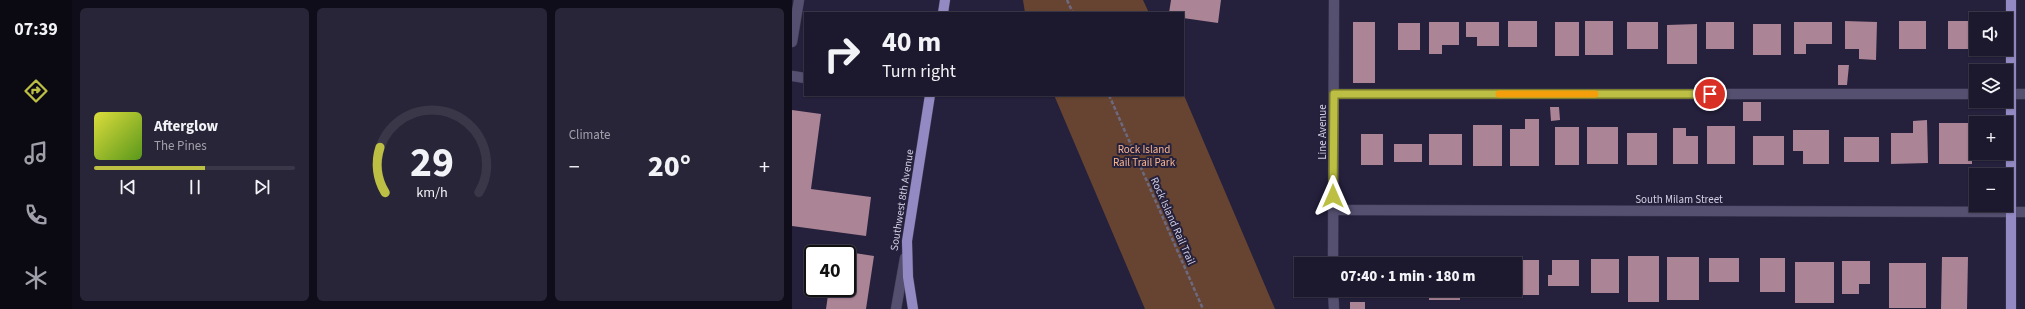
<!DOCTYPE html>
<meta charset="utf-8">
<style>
body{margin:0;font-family:"Source Sans 3",sans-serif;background:#292539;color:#f1f3f6;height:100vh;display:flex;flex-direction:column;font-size:15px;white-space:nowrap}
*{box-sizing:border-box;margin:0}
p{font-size:13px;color:#a0a0aa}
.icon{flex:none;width:22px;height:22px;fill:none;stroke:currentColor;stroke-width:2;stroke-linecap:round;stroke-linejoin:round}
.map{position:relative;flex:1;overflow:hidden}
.details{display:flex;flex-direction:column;gap:8px;padding:8px;background:#0f0d19;width:720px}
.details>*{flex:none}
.banner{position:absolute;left:12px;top:12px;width:380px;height:84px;border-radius:0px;box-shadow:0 1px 3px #0004,0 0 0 1px #3a3749;background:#1c182d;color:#f1f3f6;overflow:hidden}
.tools{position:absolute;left:1177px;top:12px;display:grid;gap:8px}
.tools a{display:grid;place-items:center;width:44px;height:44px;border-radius:0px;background:#1c182d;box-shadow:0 1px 3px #0004,0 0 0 1px #3a3749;font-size:20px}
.speed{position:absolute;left:12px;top:245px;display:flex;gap:8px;font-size:20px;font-weight:700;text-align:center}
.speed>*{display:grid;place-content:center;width:52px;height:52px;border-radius:50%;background:#1c182d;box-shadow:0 1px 3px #0004,0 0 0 1px #3a3749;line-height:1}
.speed .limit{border:2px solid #111;border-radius:6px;background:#fff;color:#111}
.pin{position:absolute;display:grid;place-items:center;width:34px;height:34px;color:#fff;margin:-17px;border:2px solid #fff;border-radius:50%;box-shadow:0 1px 4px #0007}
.me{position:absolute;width:44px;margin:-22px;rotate:0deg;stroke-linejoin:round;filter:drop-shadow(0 0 3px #0008)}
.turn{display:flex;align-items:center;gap:14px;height:84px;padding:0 12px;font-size:18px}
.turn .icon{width:52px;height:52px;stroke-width:2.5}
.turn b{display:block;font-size:28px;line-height:34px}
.big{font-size:30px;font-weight:800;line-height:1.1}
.details .tile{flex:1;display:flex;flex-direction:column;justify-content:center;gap:6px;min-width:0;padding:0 14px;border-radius:6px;background:#292539}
.details .dial{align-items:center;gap:0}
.dial svg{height:104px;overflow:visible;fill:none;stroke:#3a3749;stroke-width:7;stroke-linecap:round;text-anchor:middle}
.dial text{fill:#f1f3f6;stroke:none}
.song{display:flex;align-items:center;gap:12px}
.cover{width:48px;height:48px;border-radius:6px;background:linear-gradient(135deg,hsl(60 70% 55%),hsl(90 70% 35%))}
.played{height:4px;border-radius:2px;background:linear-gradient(90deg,#bcbf43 55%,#3a3749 55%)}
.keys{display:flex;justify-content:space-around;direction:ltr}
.heat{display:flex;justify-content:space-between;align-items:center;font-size:22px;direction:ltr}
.details .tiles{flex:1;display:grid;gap:8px;grid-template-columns:repeat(3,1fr)}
.trip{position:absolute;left:502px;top:257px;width:228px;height:40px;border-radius:0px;background:#1c182d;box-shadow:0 1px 3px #0004,0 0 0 1px #3a3749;font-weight:800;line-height:40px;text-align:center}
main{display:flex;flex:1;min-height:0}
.dock{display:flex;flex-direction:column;width:72px;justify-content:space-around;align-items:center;background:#0b0a12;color:#a0a0aa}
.dock .icon{width:28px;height:28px}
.dock .active{color:#bcbf43}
.dock b{font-size:18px;color:#f1f3f6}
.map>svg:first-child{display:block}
.green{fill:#664431}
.building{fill:#ab8495}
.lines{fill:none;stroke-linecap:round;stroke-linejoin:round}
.minor-casing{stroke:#413c55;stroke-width:11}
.major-casing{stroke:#413c55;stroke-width:11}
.path{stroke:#6d6981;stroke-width:2.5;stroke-dasharray:4 2;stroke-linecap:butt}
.minor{stroke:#555070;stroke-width:10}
.major{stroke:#938ac3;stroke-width:10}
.route-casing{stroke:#7a7c2c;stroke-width:10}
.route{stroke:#bcbf43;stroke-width:7}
.slow{stroke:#f59e0b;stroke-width:7}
.labels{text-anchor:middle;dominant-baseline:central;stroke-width:4;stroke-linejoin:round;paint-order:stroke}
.street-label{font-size:11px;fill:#d1cfe2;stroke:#25203c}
.park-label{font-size:11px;fill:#f7b691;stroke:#25203c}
</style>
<main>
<nav class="dock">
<b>07:39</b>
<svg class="icon active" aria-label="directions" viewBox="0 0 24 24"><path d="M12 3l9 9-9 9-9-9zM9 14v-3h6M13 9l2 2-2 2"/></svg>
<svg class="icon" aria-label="music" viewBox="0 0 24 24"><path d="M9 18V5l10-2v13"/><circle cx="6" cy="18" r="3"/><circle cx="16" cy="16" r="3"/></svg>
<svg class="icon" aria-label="phone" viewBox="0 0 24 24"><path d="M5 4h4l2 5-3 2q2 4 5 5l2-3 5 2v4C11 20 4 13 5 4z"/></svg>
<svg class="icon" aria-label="climate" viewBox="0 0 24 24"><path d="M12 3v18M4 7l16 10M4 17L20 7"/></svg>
</nav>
<section class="details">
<div class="tiles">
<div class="tile">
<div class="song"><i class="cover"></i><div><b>Afterglow</b><p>The Pines</p></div></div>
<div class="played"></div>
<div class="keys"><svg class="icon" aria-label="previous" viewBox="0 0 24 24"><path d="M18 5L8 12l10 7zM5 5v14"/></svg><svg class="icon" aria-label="pause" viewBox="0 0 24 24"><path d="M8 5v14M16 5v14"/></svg><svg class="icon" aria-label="next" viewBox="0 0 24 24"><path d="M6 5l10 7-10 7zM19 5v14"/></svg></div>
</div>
<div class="tile dial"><svg viewBox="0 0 100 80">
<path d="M14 69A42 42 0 1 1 86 69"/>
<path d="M14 69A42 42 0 0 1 10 34" stroke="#bcbf43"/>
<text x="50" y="56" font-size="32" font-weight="700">29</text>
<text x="50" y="72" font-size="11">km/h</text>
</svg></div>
<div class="tile"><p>Climate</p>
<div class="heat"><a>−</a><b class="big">20°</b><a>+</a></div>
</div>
</div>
</section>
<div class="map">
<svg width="1233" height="309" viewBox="0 0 1233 309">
<rect width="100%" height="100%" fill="#25203c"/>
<g class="green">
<path d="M231,0h120l6,13h-124z"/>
<path d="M391,93l92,216h-130l-91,-214h129z"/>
</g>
<g class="building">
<path d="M379,0h50l-3,23 -35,-5v-5h-14z"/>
<rect x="716" y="21" width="29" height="26"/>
<rect x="793" y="21" width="28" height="34"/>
<path d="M1053,21l32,1 -1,38 -17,-1v-10h-14z"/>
<rect x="1107" y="21" width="27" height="28"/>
<rect x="1156" y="21" width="24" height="28"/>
<rect x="561" y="22" width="22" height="61"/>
<path d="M637,22h30v23h-17v9h-13z"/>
<path d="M674,22h33v24h-22v-9h-11z"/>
<rect x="763" y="22" width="24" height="34"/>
<rect x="835" y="22" width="31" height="27"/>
<rect x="914" y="22" width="28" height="27"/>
<path d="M1002,22h38v22h-26v10h-12z"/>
<rect x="606" y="23" width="22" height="27"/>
<path d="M905,24v40h-30v-39z"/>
<rect x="961" y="24" width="28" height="31"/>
<path d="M1046,65h11l-2,20h-9z"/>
<rect x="951" y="102" width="18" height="19"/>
<path d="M758,107h9l1,13 -9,1z"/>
<path d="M0,110l29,4 -10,75 60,8 -5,39 -74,-10z"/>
<path d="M733,119h14v47h-29v-37h15z"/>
<path d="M1135,120l1,43 -37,1v-31h22v-12z"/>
<rect x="1147" y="123" width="33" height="41"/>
<rect x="681" y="125" width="29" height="41"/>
<rect x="915" y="126" width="28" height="38"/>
<rect x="763" y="127" width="24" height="38"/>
<rect x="795" y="127" width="31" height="37"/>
<path d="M881,128h13v8h12v28h-25z"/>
<path d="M1001,130h36v34h-26v-13h-10z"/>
<rect x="835" y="133" width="30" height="32"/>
<rect x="569" y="134" width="22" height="31"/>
<rect x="637" y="134" width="33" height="31"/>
<rect x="961" y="136" width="31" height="29"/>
<rect x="1052" y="137" width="35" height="25"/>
<rect x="602" y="144" width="28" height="18"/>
<path d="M43,250l39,6 -8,53h-40l3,-21h18v-34h-13z"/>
<rect x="836" y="256" width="31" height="46"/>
<rect x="875" y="257" width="32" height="43"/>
<path d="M1150,257h26l-1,52h-26z"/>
<rect x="597" y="258" width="26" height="6"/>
<rect x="917" y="258" width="30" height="24"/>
<rect x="968" y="258" width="25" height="34"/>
<rect x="558" y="259" width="31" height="5"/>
<rect x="644" y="259" width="24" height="5"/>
<rect x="799" y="259" width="28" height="34"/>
<path d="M717,260h30v35h-30v-5h6v-26h-6z"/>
<path d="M760,260h27v26h-31v-11h4z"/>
<rect x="677" y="261" width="30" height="3"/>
<path d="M1050,261h28v23h-11v10h-17z"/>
<rect x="1003" y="262" width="39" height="41"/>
<rect x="1097" y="263" width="37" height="45"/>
<rect x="597" y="290" width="14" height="6"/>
<rect x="637" y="290" width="31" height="10"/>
<rect x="677" y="290" width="30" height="4"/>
<rect x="558" y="302" width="15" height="7"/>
</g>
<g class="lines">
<defs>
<g id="minor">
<path d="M0,42l7,-42"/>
<path d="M0,76l13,2"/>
<path d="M542,94h642"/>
<path d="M1214,94h19"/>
<path d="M541,210l692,2"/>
<path d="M541,264l1,-264"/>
<path d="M541,290l1,19"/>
<path d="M104,309l9,-51"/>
</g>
<g id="major">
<path d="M151,13l2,-13"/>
<path d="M121,309l-5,-32 -1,-36 23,-146"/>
<path d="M1219,309v-309"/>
</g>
</defs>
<use href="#minor" class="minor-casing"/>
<use href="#major" class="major-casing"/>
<g class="path">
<path d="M275,0l6,13"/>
<path d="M317,95l94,214"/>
</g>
<use href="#minor" class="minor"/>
<use href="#major" class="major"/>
</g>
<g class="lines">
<defs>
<path id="route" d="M541,196l1,-102h376"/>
</defs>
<use href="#route" class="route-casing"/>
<use href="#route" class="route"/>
<path class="slow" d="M707,94h96"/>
</g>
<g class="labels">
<g class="street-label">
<text transform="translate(530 132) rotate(-90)">Line Avenue</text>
<text x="887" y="199">South Milam Street</text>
<text transform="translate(110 200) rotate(-81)">Southwest 8th Avenue</text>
<text transform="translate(381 221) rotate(66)">Rock Island Rail Trail</text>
</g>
<g class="park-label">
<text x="352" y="149">Rock Island<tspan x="352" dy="13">Rail Trail Park</tspan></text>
</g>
</g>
</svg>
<div class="tools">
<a><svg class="icon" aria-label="sound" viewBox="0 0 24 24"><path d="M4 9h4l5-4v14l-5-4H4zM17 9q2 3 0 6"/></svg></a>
<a><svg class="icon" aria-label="layers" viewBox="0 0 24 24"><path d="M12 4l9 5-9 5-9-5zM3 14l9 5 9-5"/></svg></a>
<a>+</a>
<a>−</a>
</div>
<div class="speed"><div class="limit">40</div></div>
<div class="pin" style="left:918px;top:94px;background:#d93025"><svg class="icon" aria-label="arrive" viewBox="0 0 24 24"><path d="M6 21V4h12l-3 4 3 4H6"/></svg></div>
<svg class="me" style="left:541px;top:196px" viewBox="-20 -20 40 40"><path d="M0-17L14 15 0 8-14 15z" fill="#bcbf43" stroke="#fff" stroke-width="4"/></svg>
<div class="trip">07:40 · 1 min · 180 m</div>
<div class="banner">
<div class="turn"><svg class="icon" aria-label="right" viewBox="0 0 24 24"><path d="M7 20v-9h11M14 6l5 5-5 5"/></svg><div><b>40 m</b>Turn right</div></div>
</div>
</div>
</main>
